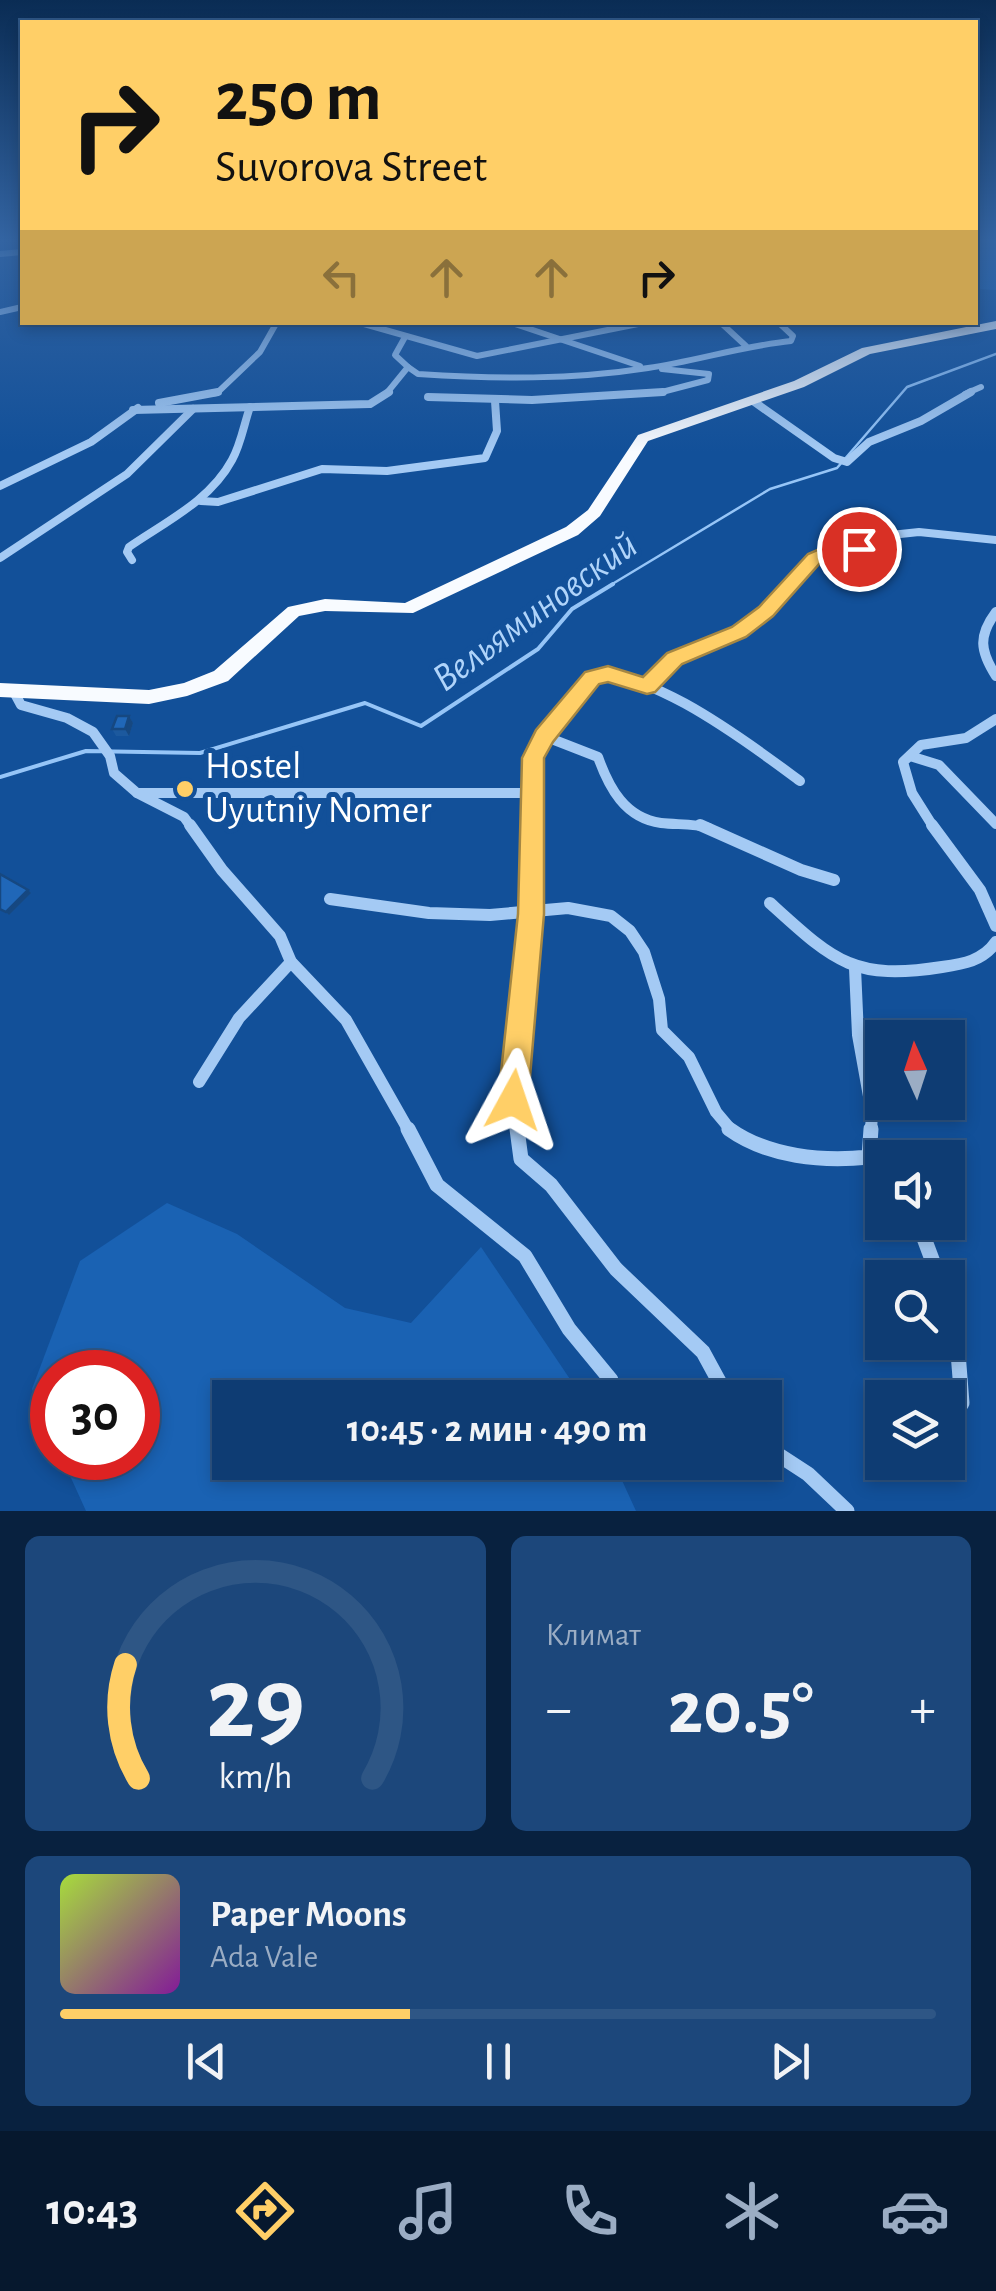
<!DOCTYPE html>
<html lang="ru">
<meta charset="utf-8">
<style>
body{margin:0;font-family:"Alegreya Sans",sans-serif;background:#1c477b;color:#f1f3f6;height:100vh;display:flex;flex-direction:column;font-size:38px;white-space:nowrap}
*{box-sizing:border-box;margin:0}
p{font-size:32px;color:#9badc4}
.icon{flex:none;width:55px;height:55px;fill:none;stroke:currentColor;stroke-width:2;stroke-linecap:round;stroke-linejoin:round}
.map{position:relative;height:1511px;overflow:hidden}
.sheet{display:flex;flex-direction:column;gap:25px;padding:25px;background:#08213f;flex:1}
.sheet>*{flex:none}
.banner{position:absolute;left:20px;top:20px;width:958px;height:305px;border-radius:0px;box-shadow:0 5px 15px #0003,0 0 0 2px #2e5685;background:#ffcf67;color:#111;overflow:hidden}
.needle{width:65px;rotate:357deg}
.fabs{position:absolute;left:865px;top:1020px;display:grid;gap:20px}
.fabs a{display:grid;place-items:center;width:100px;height:100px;border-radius:0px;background:#0e3c73;box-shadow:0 5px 15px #0003,0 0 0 2px #2e5685;font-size:50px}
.speed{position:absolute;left:30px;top:1350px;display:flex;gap:20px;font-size:50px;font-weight:700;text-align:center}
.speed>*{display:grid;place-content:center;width:130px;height:130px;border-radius:50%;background:#0e3c73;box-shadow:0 5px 15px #0003,0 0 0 2px #2e5685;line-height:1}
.speed .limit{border:15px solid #d22;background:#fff;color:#111}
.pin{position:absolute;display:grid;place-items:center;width:85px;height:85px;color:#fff;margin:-42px;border:5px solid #fff;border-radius:50%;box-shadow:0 2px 10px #0007}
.me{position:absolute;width:110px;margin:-55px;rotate:5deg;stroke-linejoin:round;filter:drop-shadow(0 0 8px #0008)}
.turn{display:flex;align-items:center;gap:35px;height:210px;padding:0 30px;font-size:45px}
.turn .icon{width:130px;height:130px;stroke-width:2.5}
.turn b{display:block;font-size:70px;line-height:85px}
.lanes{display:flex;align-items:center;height:95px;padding:0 30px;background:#0003;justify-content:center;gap:50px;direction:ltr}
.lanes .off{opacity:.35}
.big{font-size:75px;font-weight:600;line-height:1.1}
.sheet .card{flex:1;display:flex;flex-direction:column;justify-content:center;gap:15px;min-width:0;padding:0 35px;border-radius:15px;background:#1c477b}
.sheet .dial{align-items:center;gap:0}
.dial svg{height:260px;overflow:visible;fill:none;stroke:#2e5685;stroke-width:7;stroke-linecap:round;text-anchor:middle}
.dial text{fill:#f1f3f6;stroke:none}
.song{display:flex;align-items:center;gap:30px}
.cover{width:120px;height:120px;border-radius:15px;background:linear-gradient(135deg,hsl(80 70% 55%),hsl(290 70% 35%))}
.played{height:10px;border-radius:5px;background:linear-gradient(90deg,#ffcf67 40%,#2e5685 40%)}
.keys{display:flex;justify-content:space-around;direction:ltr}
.heat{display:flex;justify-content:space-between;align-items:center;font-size:55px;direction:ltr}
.sheet .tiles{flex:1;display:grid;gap:25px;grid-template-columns:1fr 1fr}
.card:last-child{grid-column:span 2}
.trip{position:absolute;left:212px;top:1380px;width:570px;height:100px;border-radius:0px;background:#0e3c73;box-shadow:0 5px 15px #0003,0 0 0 2px #2e5685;font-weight:600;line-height:100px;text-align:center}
.tab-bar{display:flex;height:160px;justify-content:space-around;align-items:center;background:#06182e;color:#9badc4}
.tab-bar .icon{width:70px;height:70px}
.tab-bar .current{color:#ffcf67}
.tab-bar b{font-size:45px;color:#f1f3f6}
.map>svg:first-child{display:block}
.green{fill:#1a62b3}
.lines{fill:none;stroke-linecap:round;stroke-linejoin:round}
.stream-far1{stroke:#96c5f7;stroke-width:2.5}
.stream{stroke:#96c5f7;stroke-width:4}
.minor-far4{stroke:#a4caf4;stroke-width:6}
.minor-far3{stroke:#a4caf4;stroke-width:8}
.minor-far2{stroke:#a4caf4;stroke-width:10}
.minor-far1{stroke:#a4caf4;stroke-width:12}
.minor{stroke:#a4caf4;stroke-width:15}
.trunk{fill:#f8fbff;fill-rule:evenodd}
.wall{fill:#1c599e}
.shaded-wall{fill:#164881}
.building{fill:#2067b8;stroke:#164881;stroke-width:2.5}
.route{fill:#ffcf67;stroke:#a68743;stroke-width:2.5}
.poi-dot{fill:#ffcf67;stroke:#125099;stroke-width:4}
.labels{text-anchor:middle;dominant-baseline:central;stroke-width:10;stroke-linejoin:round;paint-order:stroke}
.poi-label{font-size:38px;fill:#fff;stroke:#125099;text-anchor:start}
.water-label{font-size:40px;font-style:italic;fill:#b0d4fa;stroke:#125099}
</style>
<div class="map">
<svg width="996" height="1511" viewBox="0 0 996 1511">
<rect width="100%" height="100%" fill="#125099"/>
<g class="green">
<path d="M975,240h21v50l-21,-1z"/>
<path d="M167,1203l70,31 108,74 66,15 70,-76 101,150 -352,1v64l384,1 22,48h-550l-24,-53h76v-86h-86v63l-20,-46 48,-128z"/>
</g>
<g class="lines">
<path class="stream-far1" d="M609,586l161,-97 67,-21 70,-81 89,-33"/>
<path class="stream" d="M0,777l86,-26 114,2 165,-50 56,23 117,-77 34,-40 41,-25"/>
<g class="minor-far4">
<path d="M0,254l22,-2"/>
<path d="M0,312l22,-5"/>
<path d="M357,322l120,34 171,-34"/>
<path d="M509,322l131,44"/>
<path d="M720,322l26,24"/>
<path d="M405,337l-10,18 13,12"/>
<path d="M209,394l8,-1 43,-41 17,-30"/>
<path d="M386,394l22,-27 10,7c78,5 153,6 230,-6 48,-7 94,-22 143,-27l2,-5 -15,-14"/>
<path d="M624,394l38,-2 46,-12 1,-6 -47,-5"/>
<path d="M965,394l16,-7"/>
</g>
<g class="minor-far3">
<path d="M428,397l104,3 131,-8"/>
<path d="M753,401l81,57 13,4 22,-20 52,-21 50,-29"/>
<path d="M159,403l59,-11"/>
<path d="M133,410l237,-6 19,-12"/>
<path d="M0,486l91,-44 47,-34"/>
<path d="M201,501l17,1 104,-33 65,2 98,-13 12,-27 -2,-30"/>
<path d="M0,558l127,-84 66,-65"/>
<path d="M132,560l-5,-8 2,-5c36,-25 81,-46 103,-87 9,-16 12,-36 18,-53"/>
<path d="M789,586l26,-28 14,-7 30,-2 32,-14 28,-3 77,8"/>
</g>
<g class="minor-far2">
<path d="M996,612c-18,24 -16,39 0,64"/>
<path d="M647,686l27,-27 65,-27 52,-48"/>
<path d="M14,692l7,13 46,13 26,14 17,24 4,17 23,20h395"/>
<path d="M544,736l54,21c11,31 27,61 63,66 16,2 32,0 48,5"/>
<path d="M910,756l29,9 57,59"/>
<path d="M137,793l47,24 8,11"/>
<path d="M532,828l1,-70 52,-74c42,-36 178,70 215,97"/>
<path d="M934,828l-22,-35 -9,-31 18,-17 45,-7 30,-19"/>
</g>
<g class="minor-far1">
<path d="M190,825l32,45 58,66 11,26 55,58 63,111"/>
<path d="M700,825l101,45 33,10"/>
<path d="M932,825l48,65 16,36"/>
<path d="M330,899l99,14 61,2 78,-7 43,8 19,15 14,21 15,47 3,31 27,27 27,55 16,19"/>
<path d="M770,903c64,58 83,78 172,64 21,-3 41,-6 54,-25"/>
<path d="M855,968l3,67 14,78 -1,18"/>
<path d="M199,1082l40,-64 52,-56"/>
<path d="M517,1131l-4,-31 18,-186 1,-89"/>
</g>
<g class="minor">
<path d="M408,1129l29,56 88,71 44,73 42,51"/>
<path d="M517,1129l4,30 30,26 65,84 87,83 25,46"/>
<path d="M729,1129c39,28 94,33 140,28l2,-28"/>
<path d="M869,1157l13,13"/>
<path d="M918,1222l21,56"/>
<path d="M948,1308l9,32 5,63 -14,21"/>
<path d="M765,1446l43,28 39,37"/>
</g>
<path class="trunk" d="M996,321v8l-126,25 -66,33 -156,54 -48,75 -22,19 -165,78 -88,-2 -26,5 -71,65 -41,15 -38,8 -149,-7v-14l149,7 35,-7 30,-12 74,-64 37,-8 80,4 161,-76 22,-17 50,-75 156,-54 68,-33z"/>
</g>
<path class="wall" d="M129,716l4,7 -4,13h-13l-4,-7z"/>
<g class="shaded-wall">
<path d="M129,716l4,7 -4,13 -4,-7z"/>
<path d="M28,890l3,3 -22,22 -3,-3z"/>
</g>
<g class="building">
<path d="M117,716h12l-4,13h-13z"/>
<path d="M0,874l28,16 -22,22 -6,-3z"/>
</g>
<linearGradient id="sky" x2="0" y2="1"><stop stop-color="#0a2c54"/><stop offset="0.53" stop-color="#3364a2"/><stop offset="1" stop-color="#3364a2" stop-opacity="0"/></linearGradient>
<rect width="996" height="452" fill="url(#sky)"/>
<path class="route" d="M859,543l10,6 -3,4 -45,9 -48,54 -27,21 -64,27 -27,28 -8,2 -39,-12 -9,2 -46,58 -9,16v156l-16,186 -5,11 -10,4 -11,-4 -4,-11 20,-186 4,-156 14,-28 49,-58 23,-6 35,11 24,-24 65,-26 27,-20 49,-53 21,-9z"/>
<circle class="poi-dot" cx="185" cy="789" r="10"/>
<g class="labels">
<g class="poi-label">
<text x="205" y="767">Hostel<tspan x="205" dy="44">Uyutniy Nomer</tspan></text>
</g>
<g class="water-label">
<text transform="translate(535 612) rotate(-36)">Вельяминовский</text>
</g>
</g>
</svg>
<div class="fabs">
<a><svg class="needle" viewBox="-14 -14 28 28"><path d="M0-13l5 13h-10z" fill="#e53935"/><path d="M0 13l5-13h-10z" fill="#9badc4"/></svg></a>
<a><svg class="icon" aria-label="sound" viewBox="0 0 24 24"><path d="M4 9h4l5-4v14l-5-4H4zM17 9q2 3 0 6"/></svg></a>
<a><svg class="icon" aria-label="search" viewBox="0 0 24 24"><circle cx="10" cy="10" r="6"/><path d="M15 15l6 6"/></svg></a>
<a><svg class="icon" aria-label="layers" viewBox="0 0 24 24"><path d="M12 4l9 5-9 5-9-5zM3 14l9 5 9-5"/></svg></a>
</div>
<div class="speed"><div class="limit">30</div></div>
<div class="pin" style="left:859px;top:549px;background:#d93025"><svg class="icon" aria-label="arrive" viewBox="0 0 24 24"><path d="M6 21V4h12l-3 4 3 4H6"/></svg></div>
<svg class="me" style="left:513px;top:1100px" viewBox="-20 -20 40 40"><path d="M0-17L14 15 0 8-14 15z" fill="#ffcf67" stroke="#fff" stroke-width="4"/></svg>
<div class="trip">10:45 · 2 мин · 490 m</div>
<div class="banner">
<div class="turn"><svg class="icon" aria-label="right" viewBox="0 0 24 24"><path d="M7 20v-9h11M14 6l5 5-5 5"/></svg><div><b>250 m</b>Suvorova Street</div></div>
<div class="lanes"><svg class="icon off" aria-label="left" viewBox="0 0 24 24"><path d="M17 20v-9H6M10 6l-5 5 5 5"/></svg><svg class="icon off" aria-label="ahead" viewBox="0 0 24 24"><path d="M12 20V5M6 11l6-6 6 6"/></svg><svg class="icon off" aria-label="ahead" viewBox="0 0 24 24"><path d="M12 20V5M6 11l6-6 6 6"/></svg><svg class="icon" aria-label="right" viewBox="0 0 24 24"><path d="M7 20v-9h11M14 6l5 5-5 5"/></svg></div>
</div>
</div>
<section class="sheet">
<div class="tiles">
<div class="card dial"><svg viewBox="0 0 100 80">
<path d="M14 69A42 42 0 1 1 86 69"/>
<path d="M14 69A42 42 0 0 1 10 34" stroke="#ffcf67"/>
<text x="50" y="56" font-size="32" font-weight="700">29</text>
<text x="50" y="72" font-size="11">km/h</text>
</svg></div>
<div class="card"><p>Климат</p>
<div class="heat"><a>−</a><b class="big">20.5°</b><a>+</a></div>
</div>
<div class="card">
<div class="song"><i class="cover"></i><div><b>Paper Moons</b><p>Ada Vale</p></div></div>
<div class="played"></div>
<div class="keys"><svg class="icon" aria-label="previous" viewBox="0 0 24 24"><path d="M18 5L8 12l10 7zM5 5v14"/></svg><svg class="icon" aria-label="pause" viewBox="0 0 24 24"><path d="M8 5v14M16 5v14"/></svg><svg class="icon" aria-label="next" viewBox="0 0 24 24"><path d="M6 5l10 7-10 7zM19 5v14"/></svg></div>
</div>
</div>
</section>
<nav class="tab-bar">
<b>10:43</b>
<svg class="icon current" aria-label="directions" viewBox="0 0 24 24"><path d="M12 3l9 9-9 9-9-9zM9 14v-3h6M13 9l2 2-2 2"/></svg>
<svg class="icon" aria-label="music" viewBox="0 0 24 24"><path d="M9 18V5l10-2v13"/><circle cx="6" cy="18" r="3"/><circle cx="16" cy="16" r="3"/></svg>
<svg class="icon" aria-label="phone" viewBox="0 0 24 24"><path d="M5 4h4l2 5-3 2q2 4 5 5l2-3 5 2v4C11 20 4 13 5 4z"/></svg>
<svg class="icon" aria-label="climate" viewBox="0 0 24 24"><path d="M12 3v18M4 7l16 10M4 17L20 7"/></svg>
<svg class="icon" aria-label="car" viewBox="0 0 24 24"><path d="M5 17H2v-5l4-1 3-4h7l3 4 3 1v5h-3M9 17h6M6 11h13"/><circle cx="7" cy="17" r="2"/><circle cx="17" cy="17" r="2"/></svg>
</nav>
